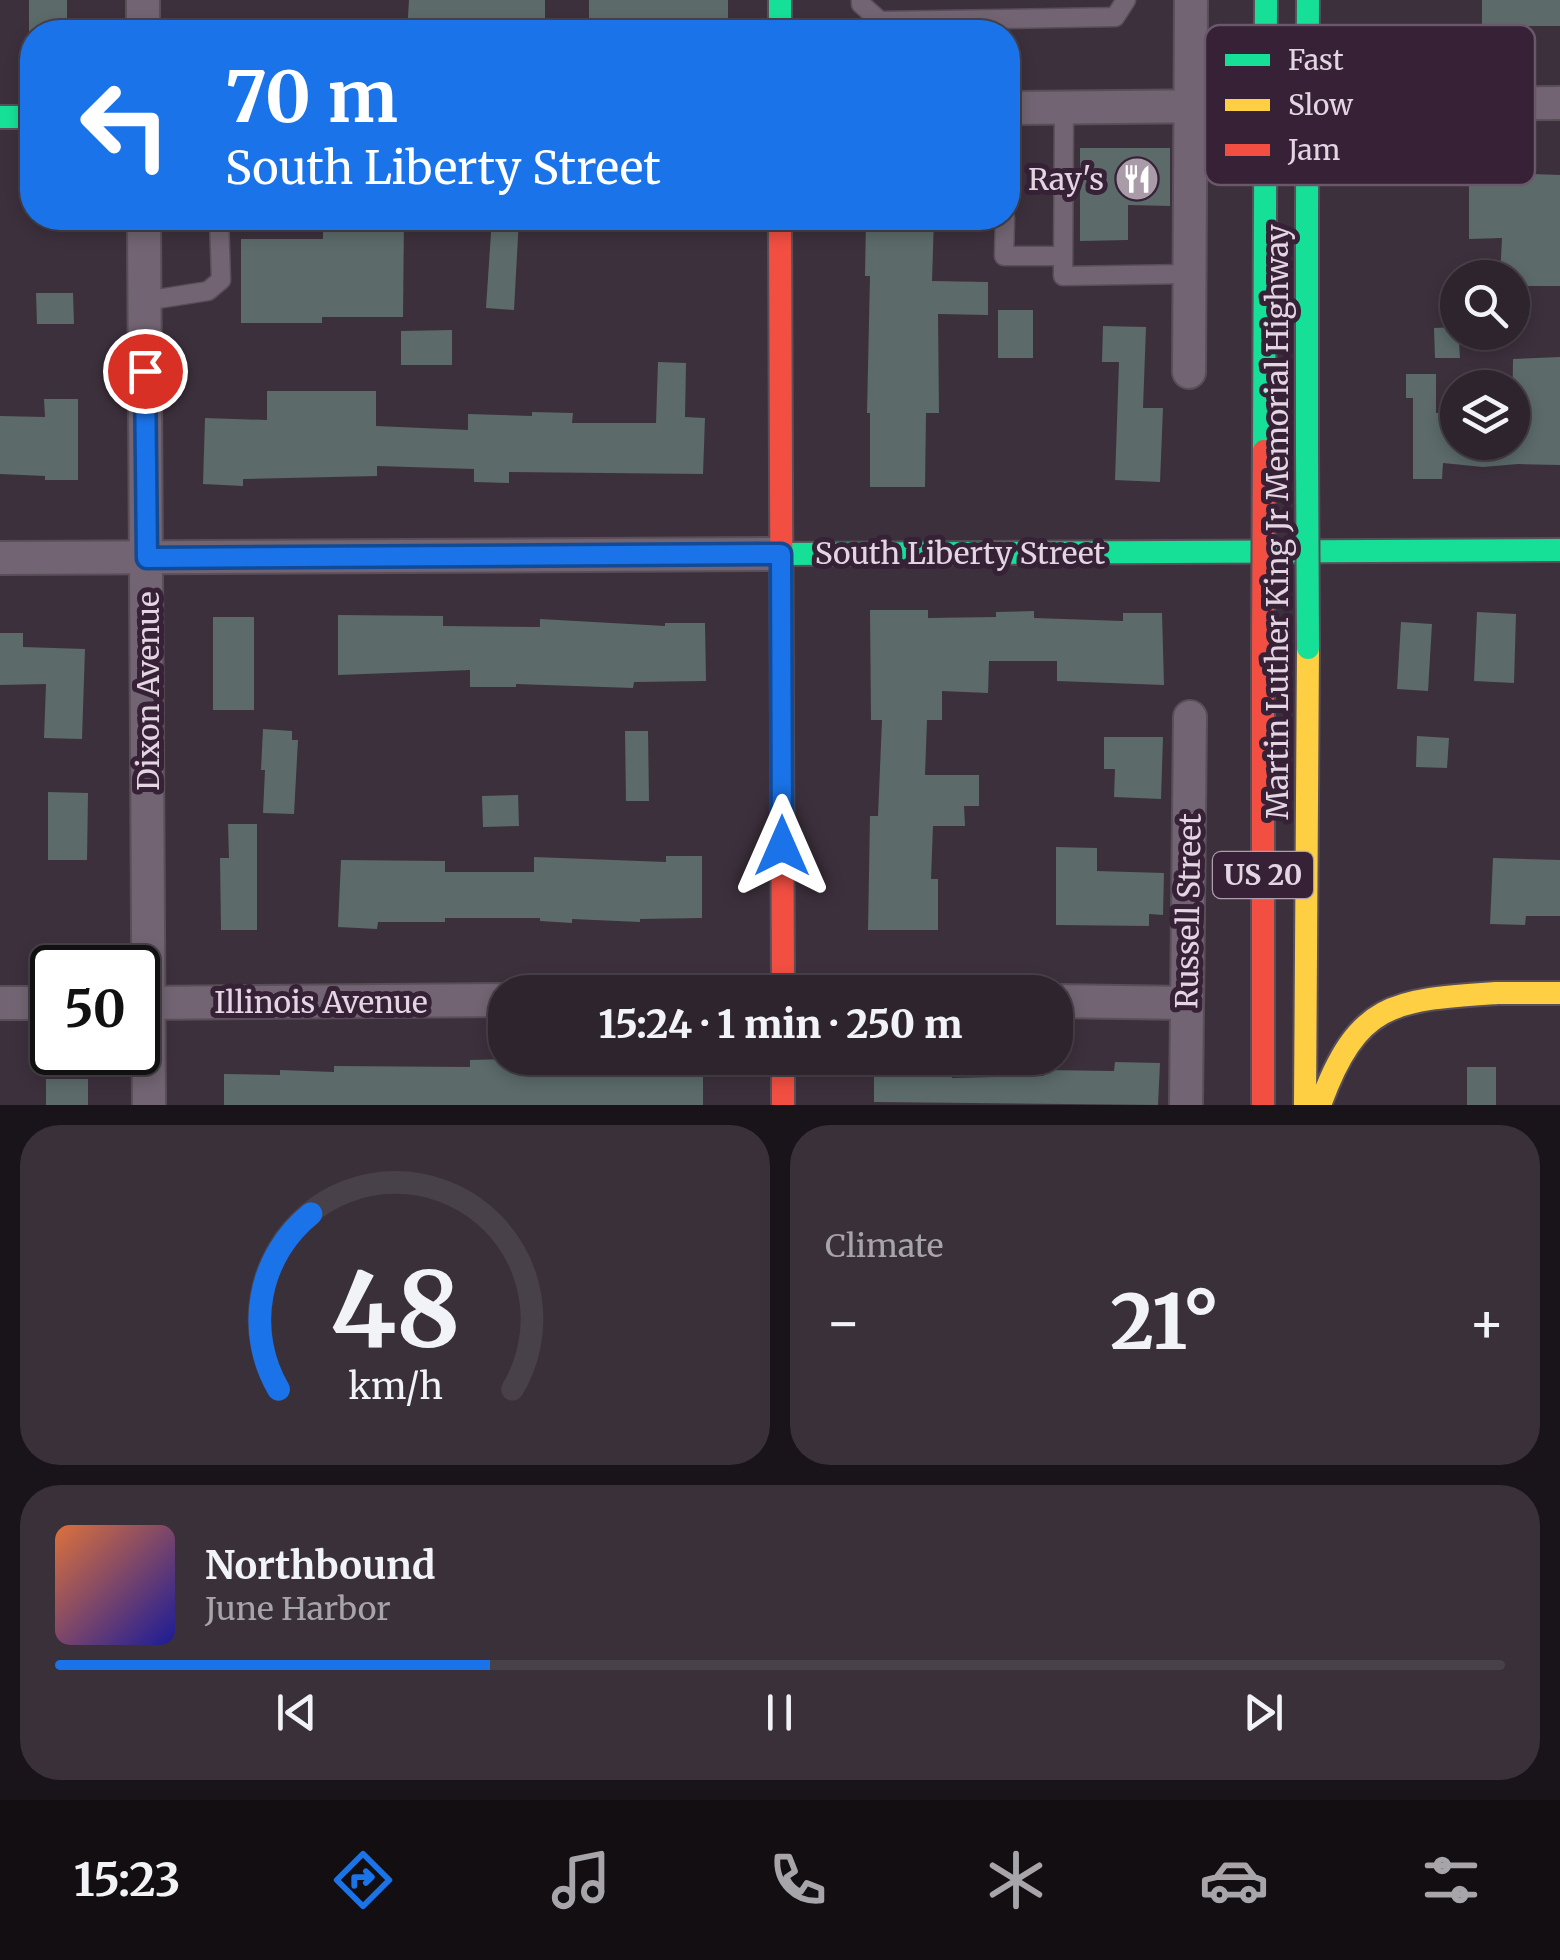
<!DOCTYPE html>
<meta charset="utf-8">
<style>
body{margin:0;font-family:Merriweather,serif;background:#393039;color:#f1f3f6;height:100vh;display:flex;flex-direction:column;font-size:38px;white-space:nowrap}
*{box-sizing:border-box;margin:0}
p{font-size:32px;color:#a7a4aa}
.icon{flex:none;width:55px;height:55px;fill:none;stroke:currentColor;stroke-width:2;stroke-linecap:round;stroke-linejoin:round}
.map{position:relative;height:1105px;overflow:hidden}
.side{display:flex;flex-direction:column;gap:20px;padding:20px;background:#191419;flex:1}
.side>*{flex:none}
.top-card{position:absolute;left:20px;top:20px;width:1000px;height:210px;border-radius:40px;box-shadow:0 5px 15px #0003,0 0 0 2px #484149;background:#1a73e8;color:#fff;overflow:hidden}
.buttons{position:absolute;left:1440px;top:260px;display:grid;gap:20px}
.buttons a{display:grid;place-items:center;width:90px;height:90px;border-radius:50%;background:#2d242d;box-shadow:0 5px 15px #0003,0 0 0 2px #484149;font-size:50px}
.speed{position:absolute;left:30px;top:945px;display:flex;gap:20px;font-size:50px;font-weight:700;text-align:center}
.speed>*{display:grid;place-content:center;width:130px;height:130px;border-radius:50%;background:#2d242d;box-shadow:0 5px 15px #0003,0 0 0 2px #484149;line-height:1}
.speed .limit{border:5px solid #111;border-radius:15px;background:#fff;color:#111}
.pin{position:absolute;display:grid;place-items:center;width:85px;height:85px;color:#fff;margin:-42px;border:5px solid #fff;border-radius:50%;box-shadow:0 2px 10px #0007}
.me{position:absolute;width:110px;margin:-55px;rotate:0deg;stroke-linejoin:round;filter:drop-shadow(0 0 8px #0008)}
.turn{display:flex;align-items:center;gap:35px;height:210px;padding:0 40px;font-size:45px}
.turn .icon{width:130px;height:130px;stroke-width:2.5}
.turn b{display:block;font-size:70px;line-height:85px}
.big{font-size:75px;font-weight:800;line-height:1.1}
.side .widget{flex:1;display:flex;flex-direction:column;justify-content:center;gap:15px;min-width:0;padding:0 35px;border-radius:40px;background:#393039}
.side .dial{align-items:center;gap:0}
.dial svg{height:260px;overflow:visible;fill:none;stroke:#484149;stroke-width:7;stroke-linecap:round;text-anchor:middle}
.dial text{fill:#f1f3f6;stroke:none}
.song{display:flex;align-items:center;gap:30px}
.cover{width:120px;height:120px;border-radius:15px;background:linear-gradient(135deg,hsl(20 70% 55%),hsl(240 70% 35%))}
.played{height:10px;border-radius:5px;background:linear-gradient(90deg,#1a73e8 30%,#484149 30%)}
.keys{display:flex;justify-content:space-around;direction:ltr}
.heat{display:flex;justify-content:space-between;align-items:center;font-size:55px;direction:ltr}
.side .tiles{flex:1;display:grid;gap:20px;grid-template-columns:1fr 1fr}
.widget:last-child{grid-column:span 2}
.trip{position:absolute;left:488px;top:975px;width:585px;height:100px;border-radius:40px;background:#2d242d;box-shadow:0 5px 15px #0003,0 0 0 2px #484149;font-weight:800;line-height:100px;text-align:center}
.dock{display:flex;height:160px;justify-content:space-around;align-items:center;background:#120e12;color:#a7a4aa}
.dock .icon{width:70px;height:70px}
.dock .current{color:#1a73e8}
.dock b{font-size:45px;color:#f1f3f6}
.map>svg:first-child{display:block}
.building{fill:#5c6a6a}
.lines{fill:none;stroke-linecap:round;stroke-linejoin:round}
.lane-casing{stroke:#594f59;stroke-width:21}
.street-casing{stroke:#594f59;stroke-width:36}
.fast-casing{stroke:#594f59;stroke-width:26}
.slow-casing{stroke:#594f59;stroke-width:26}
.jam-casing{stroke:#594f59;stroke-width:26}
.lane{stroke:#726472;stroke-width:18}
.street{stroke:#726472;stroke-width:32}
.fast{stroke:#16e098;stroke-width:22}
.slow{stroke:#ffcf43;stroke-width:22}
.jam{stroke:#f24e42;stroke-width:22}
.fast-bridge-casing{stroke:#594f59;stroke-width:26;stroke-linecap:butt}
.jam-bridge-casing{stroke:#594f59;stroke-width:26;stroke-linecap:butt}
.fast-bridge{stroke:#16e098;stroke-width:22}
.jam-bridge{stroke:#f24e42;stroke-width:22}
.route-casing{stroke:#114b97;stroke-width:25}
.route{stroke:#1a73e8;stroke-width:18}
.labels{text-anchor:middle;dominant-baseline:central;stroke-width:10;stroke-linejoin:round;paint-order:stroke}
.shield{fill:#362136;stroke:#af9fae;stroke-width:2.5}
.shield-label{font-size:28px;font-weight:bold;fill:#e3d5e2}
.poi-label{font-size:30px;fill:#e3d5e2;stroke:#362136;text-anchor:end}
.street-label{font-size:30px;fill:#e3d5e2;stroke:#362136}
.key{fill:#362136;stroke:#6a576a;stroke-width:2.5}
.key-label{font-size:28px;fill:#e3d5e2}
</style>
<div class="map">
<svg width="1560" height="1105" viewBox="0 0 1560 1105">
<rect width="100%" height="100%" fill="#3c303c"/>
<g class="building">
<rect x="29" y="0" width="38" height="32"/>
<path d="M409,0h136v32h-138z"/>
<rect x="589" y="0" width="139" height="32"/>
<rect x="1482" y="0" width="78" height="26"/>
<path d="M1080,148h90v58l-42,-1v35l-48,1z"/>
<path d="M1469,172l91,3v111h-48v-8h-12l2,-40 -33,1z"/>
<path d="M323,218h81l-1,99h-81v6h-81v-84h82z"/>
<path d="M492,218h27l-5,92 -28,-2z"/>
<path d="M866,218h68l-2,63 56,1v33l-50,-1 1,99h-13l-1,74h-55v-74h-3l3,-137h-5z"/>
<path d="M36,293h37l1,31h-37z"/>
<rect x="998" y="310" width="35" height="48"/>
<path d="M1103,326l43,1 -3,81h20l-3,74 -45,-2 4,-118h-17z"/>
<path d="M1458,327l2,31h-25l-1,-30z"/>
<path d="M452,330v35h-51v-34z"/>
<path d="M1560,357v108l-42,-1 -35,3 -40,-4 -1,16h-29v-81h-7v-24h30v39h17v29h59l1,-83z"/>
<path d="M658,362l28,1 -1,54 20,1 -2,56 -194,-2v11l-35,-1v-13l-97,-3v10l-134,3v7l-40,-2 2,-66 62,2v-29h109v35l92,4v-16l64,2v-4l41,1 -1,10h84z"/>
<path d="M44,399h34v81h-33v-4l-45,-2v-58l45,1z"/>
<path d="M870,610h58v8l68,-1v-5l38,-1v7l89,3v-8h39l2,72 -107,-4v-20h-68l-1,32 -46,-2v29h-15l-2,55h54v31h-15l1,20h-32l-2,53h7v51h-70l2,-114h8l4,-96h-11z"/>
<path d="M1477,612l39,2 -2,69 -40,-2z"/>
<path d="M338,615l105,1v10l97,1v-8l125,7v-3h40l1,58 -72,1 -1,6 -117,-4v3h-46v-17l-132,5z"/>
<rect x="213" y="617" width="41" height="93"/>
<path d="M1401,622l31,2 -4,67 -31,-2z"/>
<path d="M0,633h23v14l62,2 -3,90 -38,-1 2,-54 -46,1z"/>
<path d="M263,729l29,2v9h6l-4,74 -31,-1 2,-43h-4z"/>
<path d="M625,731h23l1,70h-23z"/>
<path d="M1417,736l32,2 -2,30 -31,-1z"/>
<path d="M1104,737h59l-2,62 -47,-2 1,-28h-11z"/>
<path d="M48,792l40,1 -1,67h-39z"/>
<path d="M518,795l1,31 -36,1 -1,-31z"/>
<path d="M228,824h29v106h-36l-1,-72h9z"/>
<path d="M1056,847l41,1v23l67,2 -1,42 -14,-1v12l-93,-1z"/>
<path d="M666,856h36v62l-62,1v3l-68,-3v4l-32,-2v-3h-95v4h-67l-1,7 -39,-2 3,-67 104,1v11h89v-15l132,5z"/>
<path d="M1493,858l67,2v56h-34l-1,9 -35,-1z"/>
<path d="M874,1058h78v20l92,-2v-6l70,1 1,-9 45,1 -2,42 -284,-3z"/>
<path d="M509,1059v8l194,3v35h-479v-31l56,1v-5l54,2v-6l136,1v-7z"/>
<rect x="1467" y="1067" width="29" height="38"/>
<rect x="46" y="1079" width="42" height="26"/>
</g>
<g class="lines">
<defs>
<g id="lane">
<path d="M861,0v4l19,17 235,-4 11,-17"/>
<path d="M1064,107l-1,169 126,-2"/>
<path d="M1005,218l-1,38h59"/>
<path d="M145,301l63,-10 13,-11 -2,-62"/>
</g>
<g id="street">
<path d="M143,32v-32"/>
<path d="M1008,108l552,-5"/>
<path d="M144,218l5,887"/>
<path d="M1189,372l2,-372"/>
<path d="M0,558l781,-4"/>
<path d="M1055,1001l132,2"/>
<path d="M0,1003h52"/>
<path d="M138,1003l367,-3"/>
<path d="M1186,1105l4,-388"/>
</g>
<g id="fast">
<path d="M780,0v32"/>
<path d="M0,117h32"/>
<path d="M1307,208v242"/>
<path d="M1264,451l1,-242"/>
<path d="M781,554l779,-4"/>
</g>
<g id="slow">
<path d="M1497,993h63"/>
<path d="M1305,1105l3,-457"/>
<path d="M1320,1105c38,-104 74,-105 177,-112"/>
</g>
<g id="jam">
<path d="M780,218l3,774"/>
<path d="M1263,645v460"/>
<path d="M783,1058v47"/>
</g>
</defs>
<use href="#lane" class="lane-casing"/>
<use href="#street" class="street-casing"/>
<use href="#fast" class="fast-casing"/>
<use href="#slow" class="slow-casing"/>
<use href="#jam" class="jam-casing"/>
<use href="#lane" class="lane"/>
<use href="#street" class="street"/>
<use href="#fast" class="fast"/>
<use href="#slow" class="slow"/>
<use href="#jam" class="jam"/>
<defs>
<g id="fast-bridge">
<path d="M1307,208l1,-208"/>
<path d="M1265,209l1,-209"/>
<path d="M1307,450l1,198"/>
</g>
<path id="jam-bridge" d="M1263,645l1,-194"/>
</defs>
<use href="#fast-bridge" class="fast-bridge-casing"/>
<use href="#jam-bridge" class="jam-bridge-casing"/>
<use href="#fast-bridge" class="fast-bridge"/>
<use href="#jam-bridge" class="jam-bridge"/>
</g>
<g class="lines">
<defs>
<path id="route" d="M145,371l2,187 634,-4 1,292"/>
</defs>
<use href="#route" class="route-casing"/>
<use href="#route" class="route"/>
</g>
<defs>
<symbol id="restaurant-disc" viewBox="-11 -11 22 22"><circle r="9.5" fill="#a99ba8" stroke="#362136"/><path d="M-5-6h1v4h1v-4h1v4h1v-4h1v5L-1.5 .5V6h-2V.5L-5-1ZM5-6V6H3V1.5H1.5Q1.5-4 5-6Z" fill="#fff"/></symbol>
</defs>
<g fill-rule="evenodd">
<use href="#restaurant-disc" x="1112" y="154" width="50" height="50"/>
</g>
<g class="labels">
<rect class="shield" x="1213" y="852" width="100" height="46" rx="8"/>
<g class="shield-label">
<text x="1263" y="875">US 20</text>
</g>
<g class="poi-label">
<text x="1104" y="179">Ray's</text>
</g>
<g class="street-label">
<text transform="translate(1277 522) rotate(-90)">Martin Luther King Jr Memorial Highway</text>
<text x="960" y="553">South Liberty Street</text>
<text transform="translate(148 691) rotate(-90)">Dixon Avenue</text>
<text transform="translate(1188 911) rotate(-89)">Russell Street</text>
<text x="321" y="1002">Illinois Avenue</text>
</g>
</g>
<rect x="1205" y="25" width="330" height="160" rx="15" class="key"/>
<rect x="1225" y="54" width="45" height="12" fill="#16e098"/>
<rect x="1225" y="99" width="45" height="12" fill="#ffcf43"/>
<rect x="1225" y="144" width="45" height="12" fill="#f24e42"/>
<g class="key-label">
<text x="1288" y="70">Fast</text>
<text x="1288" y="115">Slow</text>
<text x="1288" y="160">Jam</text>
</g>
</svg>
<div class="buttons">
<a><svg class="icon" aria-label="search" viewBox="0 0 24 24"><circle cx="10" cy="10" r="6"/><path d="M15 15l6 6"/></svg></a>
<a><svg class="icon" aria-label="layers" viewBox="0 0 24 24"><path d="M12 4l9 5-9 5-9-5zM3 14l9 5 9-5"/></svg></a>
</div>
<div class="speed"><div class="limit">50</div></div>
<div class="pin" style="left:145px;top:371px;background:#d93025"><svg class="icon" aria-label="arrive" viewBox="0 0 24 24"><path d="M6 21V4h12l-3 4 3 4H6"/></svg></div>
<svg class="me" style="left:782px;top:846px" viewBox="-20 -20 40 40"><path d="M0-17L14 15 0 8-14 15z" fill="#1a73e8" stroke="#fff" stroke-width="4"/></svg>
<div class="trip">15:24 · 1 min · 250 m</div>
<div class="top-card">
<div class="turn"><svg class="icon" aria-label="left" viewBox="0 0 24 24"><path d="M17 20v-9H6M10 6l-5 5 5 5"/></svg><div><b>70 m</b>South Liberty Street</div></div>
</div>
</div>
<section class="side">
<div class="tiles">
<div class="widget dial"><svg viewBox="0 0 100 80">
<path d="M14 69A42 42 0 1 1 86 69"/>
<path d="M14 69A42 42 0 0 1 24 15" stroke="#1a73e8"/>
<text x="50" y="56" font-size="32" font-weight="700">48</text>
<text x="50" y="72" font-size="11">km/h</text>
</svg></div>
<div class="widget"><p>Climate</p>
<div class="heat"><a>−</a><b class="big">21°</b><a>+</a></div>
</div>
<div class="widget">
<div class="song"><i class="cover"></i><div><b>Northbound</b><p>June Harbor</p></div></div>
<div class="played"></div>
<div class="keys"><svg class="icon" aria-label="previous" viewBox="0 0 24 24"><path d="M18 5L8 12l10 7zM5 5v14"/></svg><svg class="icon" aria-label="pause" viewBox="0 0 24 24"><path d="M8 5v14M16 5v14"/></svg><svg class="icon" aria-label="next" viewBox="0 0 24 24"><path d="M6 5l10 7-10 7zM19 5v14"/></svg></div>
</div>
</div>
</section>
<nav class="dock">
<b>15:23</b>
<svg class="icon current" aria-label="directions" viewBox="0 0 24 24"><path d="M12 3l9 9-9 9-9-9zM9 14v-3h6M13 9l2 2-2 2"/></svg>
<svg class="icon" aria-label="music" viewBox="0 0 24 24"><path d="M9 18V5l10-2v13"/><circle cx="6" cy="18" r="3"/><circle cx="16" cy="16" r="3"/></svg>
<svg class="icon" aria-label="phone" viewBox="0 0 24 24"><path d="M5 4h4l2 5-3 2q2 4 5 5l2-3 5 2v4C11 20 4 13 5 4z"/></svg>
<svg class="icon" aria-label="climate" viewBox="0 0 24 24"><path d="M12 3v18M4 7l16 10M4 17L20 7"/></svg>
<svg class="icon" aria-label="car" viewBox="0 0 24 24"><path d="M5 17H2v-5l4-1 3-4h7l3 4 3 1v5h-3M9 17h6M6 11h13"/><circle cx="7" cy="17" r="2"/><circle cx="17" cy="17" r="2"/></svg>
<svg class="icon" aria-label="filters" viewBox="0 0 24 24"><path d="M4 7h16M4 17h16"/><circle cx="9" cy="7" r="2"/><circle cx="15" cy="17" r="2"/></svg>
</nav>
